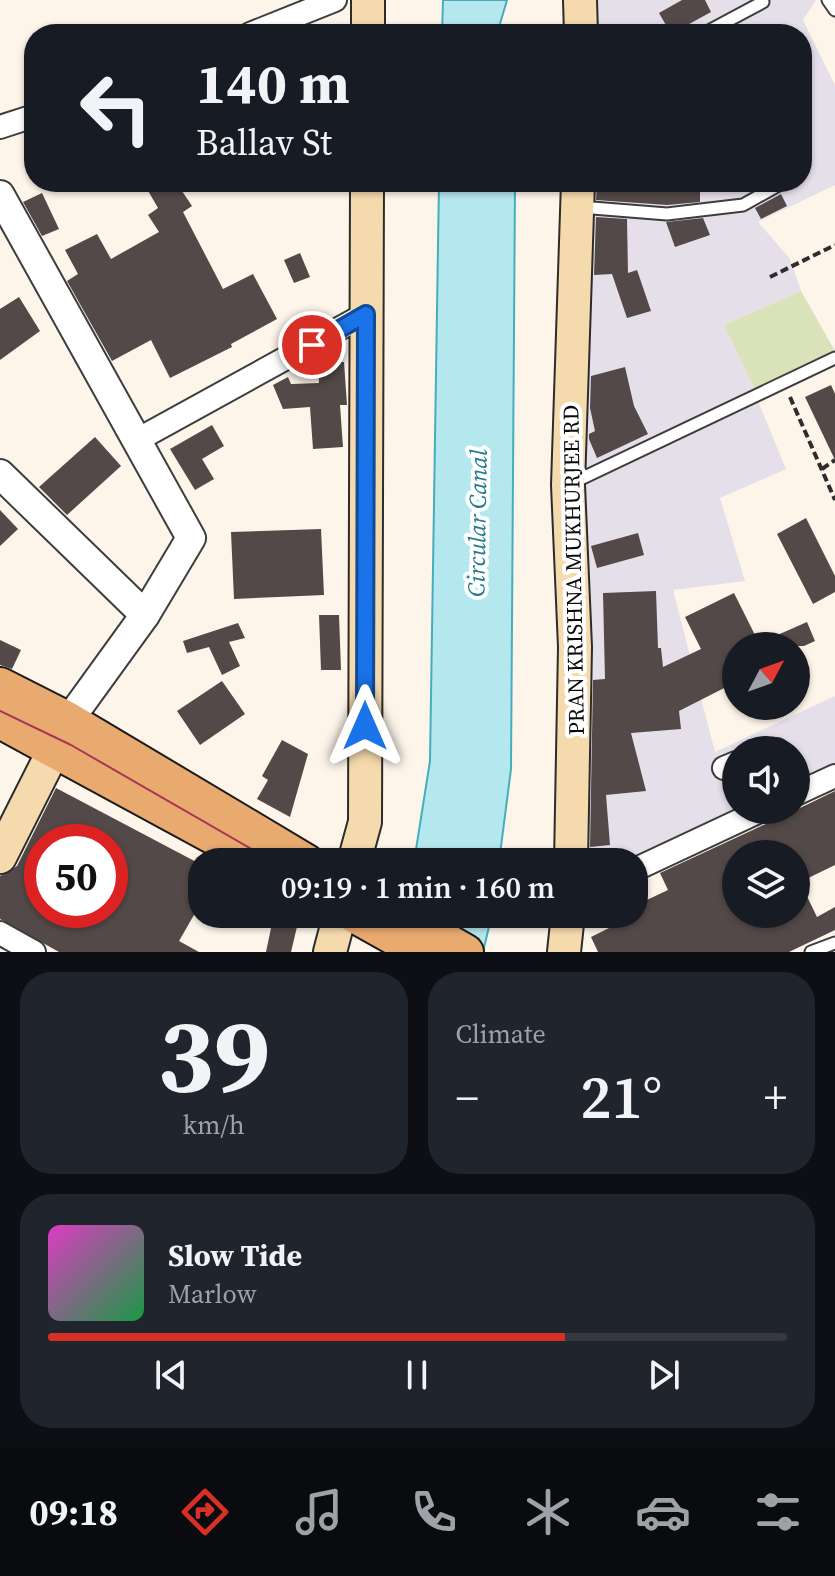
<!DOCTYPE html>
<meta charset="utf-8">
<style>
body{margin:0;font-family:"Source Serif 4",serif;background:#20242c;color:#f1f3f6;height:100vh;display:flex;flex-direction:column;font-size:30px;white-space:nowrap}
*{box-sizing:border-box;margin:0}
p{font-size:26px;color:#9ea1a6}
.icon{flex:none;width:44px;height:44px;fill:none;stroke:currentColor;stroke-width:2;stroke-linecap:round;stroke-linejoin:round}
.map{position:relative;height:952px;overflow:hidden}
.drawer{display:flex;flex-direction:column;gap:20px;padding:20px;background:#0d0f14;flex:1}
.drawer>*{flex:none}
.banner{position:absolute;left:24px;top:24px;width:788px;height:168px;border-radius:32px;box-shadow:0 2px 6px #0004;background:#171b24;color:#f1f3f6;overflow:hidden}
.needle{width:52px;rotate:49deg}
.fabs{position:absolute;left:722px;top:632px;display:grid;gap:16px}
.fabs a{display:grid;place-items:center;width:88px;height:88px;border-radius:50%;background:#171b24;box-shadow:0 2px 6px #0004;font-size:40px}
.speed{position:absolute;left:24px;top:824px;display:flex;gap:16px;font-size:40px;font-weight:700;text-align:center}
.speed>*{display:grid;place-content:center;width:104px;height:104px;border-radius:50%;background:#171b24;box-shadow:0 2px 6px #0004;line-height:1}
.speed .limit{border:12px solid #d22;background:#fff;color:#111}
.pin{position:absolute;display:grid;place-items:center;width:68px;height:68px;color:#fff;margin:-34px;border:4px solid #fff;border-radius:50%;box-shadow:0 2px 8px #0007}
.me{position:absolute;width:88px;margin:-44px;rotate:0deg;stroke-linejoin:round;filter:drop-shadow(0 0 6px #0008)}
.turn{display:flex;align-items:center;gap:28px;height:168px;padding:0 40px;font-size:36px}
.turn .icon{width:104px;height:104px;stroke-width:2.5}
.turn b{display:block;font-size:56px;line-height:68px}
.big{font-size:60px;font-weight:600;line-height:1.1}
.drawer .tile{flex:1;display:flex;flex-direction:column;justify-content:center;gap:12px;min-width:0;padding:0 28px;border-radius:32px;background:#20242c}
.drawer .dial{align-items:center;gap:0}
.dial b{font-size:104px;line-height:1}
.song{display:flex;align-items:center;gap:24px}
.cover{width:96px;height:96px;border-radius:12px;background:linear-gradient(135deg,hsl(310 70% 55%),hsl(140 70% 35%))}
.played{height:8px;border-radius:4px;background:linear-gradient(90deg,#d93025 70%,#363941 70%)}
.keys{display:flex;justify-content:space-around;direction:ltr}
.heat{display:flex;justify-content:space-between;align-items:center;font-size:44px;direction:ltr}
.drawer .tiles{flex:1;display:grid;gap:20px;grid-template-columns:1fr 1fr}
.tile:last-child{grid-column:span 2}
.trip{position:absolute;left:188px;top:848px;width:460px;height:80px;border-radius:32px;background:#171b24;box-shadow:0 2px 6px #0004;font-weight:600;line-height:80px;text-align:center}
.dock{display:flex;height:128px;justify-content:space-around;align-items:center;background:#090b0e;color:#9ea1a6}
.dock .icon{width:56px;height:56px}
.dock .current{color:#d93025}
.dock b{font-size:36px;color:#f1f3f6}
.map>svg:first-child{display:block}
.industrial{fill:#e5dfe9}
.green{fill:#dae2b9}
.water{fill:#b5e8ee;stroke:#45adbc;stroke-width:2}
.building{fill:#524948;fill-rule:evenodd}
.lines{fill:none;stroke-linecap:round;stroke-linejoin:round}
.service-casing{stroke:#3d3d3d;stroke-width:15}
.minor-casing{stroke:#3d3d3d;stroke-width:26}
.tertiary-casing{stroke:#3d3d3d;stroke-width:32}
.secondary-casing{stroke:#2c2c2c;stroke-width:36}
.primary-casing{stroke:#1b1b1b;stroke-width:38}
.path{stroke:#2c2c2c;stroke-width:4;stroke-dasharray:8 4;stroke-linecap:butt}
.service{stroke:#fff;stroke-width:11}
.minor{stroke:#fff;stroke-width:22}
.tertiary{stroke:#fff;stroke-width:28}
.secondary{stroke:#f5daad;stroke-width:32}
.primary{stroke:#e8aa6f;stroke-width:34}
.tram{stroke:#a93459;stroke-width:2}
.route-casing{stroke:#114b97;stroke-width:20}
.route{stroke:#1a73e8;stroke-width:14}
.labels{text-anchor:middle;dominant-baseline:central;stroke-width:8;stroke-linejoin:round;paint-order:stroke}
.street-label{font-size:22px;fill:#0a0a0a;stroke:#fff}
.water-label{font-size:24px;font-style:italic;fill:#247b8c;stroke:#fff}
</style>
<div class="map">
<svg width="835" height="952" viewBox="0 0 835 952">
<rect width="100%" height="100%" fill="#fdf4ea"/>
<g class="industrial">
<path d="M586,0h230l-13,20 32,65v100l-77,37 32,37 11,32 -77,34 32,67 -182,84 10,-294h218v-148h-215z"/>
<path d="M758,401l28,68 -66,29 25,83 -72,9 42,162 120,-56v74l-39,18v-38h-60v60h15l-117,52h-60l2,-378z"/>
</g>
<path class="green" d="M801,291l34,60 -79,41 -32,-67z"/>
<g class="water">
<path d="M443,0h64l-10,34h-55z"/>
<path d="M439,182h76l-4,587 -12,93h-85l16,-101z"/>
<path d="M405,914h87l-9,38z"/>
</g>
<g class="building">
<path d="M682,0h23l6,12 -40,22 -12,-21z"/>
<path d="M143,182h33l16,24 -9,6 40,77 30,-15 24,45 -46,25 1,3 -62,31 -19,-38 -39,21 -45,-80 11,-7 -13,-24 32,-16 14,25 48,-27 -11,-17 10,-7z"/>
<path d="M597,182h103v20l-33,3 -71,-5z"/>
<path d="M42,193l17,36 -17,7 -19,-34z"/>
<path d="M781,194l6,12 -26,13 -6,-11z"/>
<path d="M596,217l31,2 1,54 9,-3 14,41 -24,7 -15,-44 -18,1z"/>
<path d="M703,218l7,17 -35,12 -9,-25z"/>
<path d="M300,253l10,24 -16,6 -10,-23z"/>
<path d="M19,297l21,34 -40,29v-51z"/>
<path d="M344,362l3,43h-7l3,42 -30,2 -3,-42 -27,2 -10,-24 15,-8 3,7 28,-1 -1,-20z"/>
<path d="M625,367l9,39 14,28 -51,24 -8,-19v-5l6,-3 -5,-23 1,-32z"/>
<path d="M831,385l4,9v66l-30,-63z"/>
<path d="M212,425l12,21 -22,13 12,20 -19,11 -25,-41z"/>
<path d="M95,437l26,29 -54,49 -28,-28z"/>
<path d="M0,510l18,19 -18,17z"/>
<path d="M806,518l29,58v16l-22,12 -36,-70z"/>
<path d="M321,529l3,66 -90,4 -3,-67z"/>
<path d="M638,533l6,22 -47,13 -6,-22z"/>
<path d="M656,591l2,57h3l2,19 38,-18 -16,-32 49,-24 25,50 48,-21 8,19 -11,5h-68v36l-57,29 2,18 -50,4 15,58 -40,4 4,50 -20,2 3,-167 12,-1 -2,-86z"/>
<path d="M319,615h20l2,55h-20z"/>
<path d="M238,623l7,15 -16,4 11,24 -18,9 -13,-28 -22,6 -4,-12z"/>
<path d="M0,640l21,10 -9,19 -12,-4z"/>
<path d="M222,681l23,33 -45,31 -23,-34z"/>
<path d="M282,740l26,14 -18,63 -33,-18 11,-19 -6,-4z"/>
<path d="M56,788l146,77v36l-23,40 20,11h-140l-59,-33v-43l17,-10zM42,842h68v68h-68z"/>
<path d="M835,791v74l-35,17 17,35 18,-10v23l-46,22h-191l-7,-15 24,-12 -6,-11h25v-8l34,-16 -8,-17 108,-50 8,-13h20zM736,854h60v60h-60z"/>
<path d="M274,914h26l-9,38h-25z"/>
</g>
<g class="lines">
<defs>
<g id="service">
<path d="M828,0l7,10"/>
<path d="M703,34l60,-32"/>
<path d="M580,207l87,7 76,-9 41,-23"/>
<path d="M572,483l263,-125"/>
<path d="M811,952l24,-9"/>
</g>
<g id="minor">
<path d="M250,34l85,-34"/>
<path d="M0,127l34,-11"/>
<path d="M139,439l227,-125"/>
<path d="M766,750h11"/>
<path d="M724,768l12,-5"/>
<path d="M796,794l39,-18"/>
<path d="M634,870l128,-60"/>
<path d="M0,933l34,19"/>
</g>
<g id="tertiary">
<path d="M0,195l191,343 -46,77 -76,105"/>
<path d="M0,474l145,141"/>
</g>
<g id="secondary">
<path d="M580,0l1,34"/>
<path d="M368,34v-34"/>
<path d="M0,857l65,-129"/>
<path d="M354,862l11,-40 2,-640"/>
<path d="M571,862l4,-215 -7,-162 10,-303"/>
<path d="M330,952l10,-38"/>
<path d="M564,952l4,-38"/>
</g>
<g id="primary">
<path d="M0,685l69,35 238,142"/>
<path d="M0,721l260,141"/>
<path d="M352,914l68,38"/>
<path d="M400,914l66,38"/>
</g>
</defs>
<use href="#service" class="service-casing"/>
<use href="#minor" class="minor-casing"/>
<use href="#tertiary" class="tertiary-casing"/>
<use href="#secondary" class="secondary-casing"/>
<use href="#primary" class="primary-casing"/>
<g class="path">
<path d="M770,277l65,-32"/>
<path d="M790,397l45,103"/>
<path d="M822,469l13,-9"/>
</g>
<use href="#service" class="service"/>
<use href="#minor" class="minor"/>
<use href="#tertiary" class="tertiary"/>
<use href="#secondary" class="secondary"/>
<use href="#primary" class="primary"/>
<g class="tram">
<path d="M0,711l71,34 203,117"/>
<path d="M349,914l13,8"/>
</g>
</g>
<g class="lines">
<defs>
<path id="route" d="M312,345l54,-31 -1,412"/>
</defs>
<use href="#route" class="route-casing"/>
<use href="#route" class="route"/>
</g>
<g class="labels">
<g class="street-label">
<text transform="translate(573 570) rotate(-91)">PRAN KRISHNA MUKHURJEE RD</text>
</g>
<g class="water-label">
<text transform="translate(477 523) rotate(-89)">Circular Canal</text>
</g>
</g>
</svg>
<div class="fabs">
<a><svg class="needle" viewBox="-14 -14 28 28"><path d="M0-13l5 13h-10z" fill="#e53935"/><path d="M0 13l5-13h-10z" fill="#9ea1a6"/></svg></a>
<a><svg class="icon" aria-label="sound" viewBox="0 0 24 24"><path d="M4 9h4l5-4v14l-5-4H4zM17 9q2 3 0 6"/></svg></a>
<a><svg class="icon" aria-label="layers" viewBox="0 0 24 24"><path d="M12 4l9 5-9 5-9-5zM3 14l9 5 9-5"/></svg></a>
</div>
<div class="speed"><div class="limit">50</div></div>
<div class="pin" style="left:312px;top:345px;background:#d93025"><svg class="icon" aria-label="arrive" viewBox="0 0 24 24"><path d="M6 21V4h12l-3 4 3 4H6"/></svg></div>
<svg class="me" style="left:365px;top:726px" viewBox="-20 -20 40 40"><path d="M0-17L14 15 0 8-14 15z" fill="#1a73e8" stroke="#fff" stroke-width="4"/></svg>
<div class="trip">09:19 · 1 min · 160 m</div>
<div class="banner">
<div class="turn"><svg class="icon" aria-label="left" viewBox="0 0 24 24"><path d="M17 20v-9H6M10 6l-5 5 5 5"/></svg><div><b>140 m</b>Ballav St</div></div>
</div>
</div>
<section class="drawer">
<div class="tiles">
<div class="tile dial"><b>39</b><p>km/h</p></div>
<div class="tile"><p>Climate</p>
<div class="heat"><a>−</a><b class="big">21°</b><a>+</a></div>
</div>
<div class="tile">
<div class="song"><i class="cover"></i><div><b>Slow Tide</b><p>Marlow</p></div></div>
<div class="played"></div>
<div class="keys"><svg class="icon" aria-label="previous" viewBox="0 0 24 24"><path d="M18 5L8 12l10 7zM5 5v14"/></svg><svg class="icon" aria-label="pause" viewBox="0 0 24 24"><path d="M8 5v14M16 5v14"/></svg><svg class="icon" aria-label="next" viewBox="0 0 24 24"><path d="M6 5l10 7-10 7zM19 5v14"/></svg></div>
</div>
</div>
</section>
<nav class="dock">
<b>09:18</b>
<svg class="icon current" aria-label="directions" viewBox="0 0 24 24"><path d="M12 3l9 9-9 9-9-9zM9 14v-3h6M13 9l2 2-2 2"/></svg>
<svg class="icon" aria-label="music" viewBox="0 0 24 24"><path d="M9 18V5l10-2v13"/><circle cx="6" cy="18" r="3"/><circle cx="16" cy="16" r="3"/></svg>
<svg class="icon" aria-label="phone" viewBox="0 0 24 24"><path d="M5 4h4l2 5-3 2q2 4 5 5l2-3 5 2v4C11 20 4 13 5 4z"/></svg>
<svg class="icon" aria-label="climate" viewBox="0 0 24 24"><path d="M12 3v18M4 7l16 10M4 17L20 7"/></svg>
<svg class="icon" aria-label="car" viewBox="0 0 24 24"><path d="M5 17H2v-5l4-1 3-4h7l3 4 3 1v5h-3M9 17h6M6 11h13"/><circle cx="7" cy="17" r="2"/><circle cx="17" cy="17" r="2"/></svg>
<svg class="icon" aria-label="filters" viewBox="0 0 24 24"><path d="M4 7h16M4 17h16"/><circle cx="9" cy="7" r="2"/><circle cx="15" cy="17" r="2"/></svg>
</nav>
